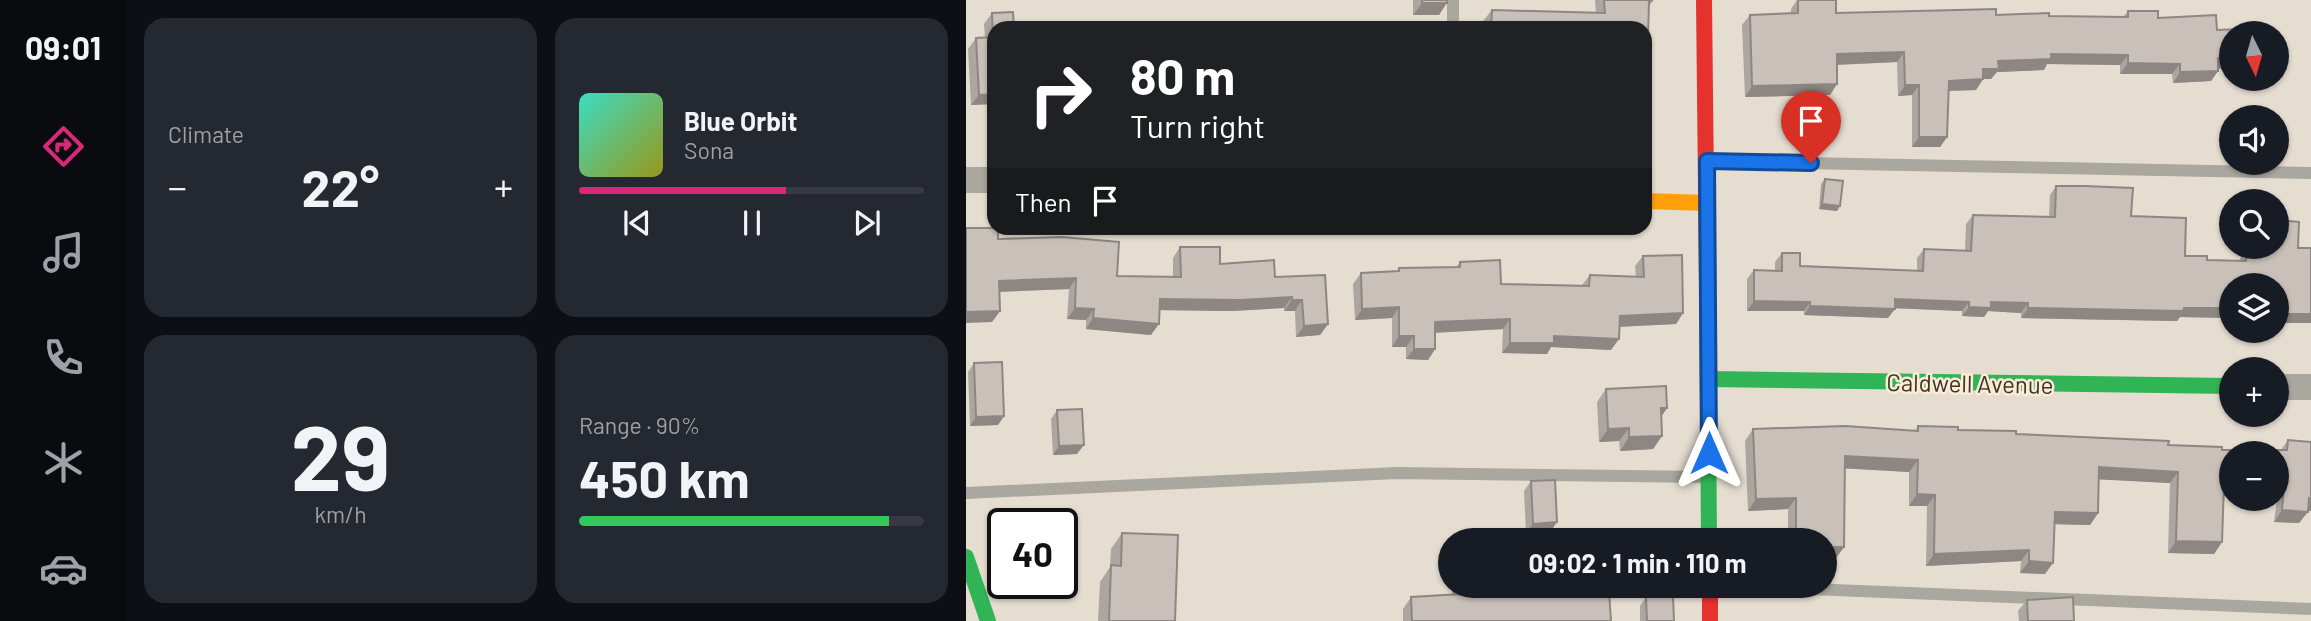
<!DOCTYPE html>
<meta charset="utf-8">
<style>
body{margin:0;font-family:Barlow,sans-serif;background:#242831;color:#f1f3f6;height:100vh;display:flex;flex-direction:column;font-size:26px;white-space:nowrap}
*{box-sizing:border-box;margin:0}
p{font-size:23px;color:#9ea1a6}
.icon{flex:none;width:38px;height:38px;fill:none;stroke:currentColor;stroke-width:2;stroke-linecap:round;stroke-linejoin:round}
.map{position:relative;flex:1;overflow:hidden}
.panel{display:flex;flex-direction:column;gap:18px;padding:18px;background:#0d0f14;width:840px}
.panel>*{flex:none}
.top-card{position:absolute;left:21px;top:21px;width:665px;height:214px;border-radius:21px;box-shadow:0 2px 5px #0004;background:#202124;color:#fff;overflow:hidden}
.needle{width:46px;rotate:175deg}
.tools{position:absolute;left:1253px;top:21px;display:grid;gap:14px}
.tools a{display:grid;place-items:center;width:70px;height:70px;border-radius:50%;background:#171b24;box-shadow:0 2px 5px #0004;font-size:35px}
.speed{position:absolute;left:21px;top:508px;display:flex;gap:14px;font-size:35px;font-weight:700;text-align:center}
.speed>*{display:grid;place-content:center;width:91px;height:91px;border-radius:50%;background:#171b24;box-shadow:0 2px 5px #0004;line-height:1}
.speed .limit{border:4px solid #111;border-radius:10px;background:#fff;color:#111}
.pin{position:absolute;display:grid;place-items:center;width:60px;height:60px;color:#fff;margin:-72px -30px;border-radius:50% 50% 50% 0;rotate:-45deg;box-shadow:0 0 7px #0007}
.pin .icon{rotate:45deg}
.me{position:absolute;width:77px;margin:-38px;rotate:0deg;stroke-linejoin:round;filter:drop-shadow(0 0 5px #0008)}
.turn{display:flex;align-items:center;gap:24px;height:147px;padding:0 28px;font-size:32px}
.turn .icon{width:91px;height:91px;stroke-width:2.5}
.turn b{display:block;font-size:49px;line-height:60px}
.then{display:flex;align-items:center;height:66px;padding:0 28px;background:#0003;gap:14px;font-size:26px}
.big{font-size:52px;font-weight:700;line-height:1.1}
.panel .card{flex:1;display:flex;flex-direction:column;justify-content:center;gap:10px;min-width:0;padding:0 24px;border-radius:21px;background:#242831}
.panel .dial{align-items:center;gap:0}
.dial b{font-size:91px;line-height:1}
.song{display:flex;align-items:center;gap:21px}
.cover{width:84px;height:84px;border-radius:10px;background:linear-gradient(135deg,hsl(170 70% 55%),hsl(60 70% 35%))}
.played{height:7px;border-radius:4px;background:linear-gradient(90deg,#db2777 60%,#363941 60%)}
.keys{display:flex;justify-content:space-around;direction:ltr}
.heat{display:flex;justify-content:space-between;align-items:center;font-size:38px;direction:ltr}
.charge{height:10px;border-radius:5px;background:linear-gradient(90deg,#34c759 90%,#363941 0)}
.panel .tiles{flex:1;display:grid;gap:18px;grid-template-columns:repeat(2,1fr)}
.trip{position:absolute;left:472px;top:528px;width:399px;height:70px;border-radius:35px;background:#171b24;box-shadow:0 2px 5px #0004;font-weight:700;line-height:70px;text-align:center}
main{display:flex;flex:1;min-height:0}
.tabs{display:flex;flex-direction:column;width:126px;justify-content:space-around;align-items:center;background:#090b0e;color:#9ea1a6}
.tabs .icon{width:49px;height:49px}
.tabs .selected{color:#db2777}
.tabs b{font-size:32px;color:#f1f3f6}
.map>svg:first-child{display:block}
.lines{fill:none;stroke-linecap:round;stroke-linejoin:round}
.lane{stroke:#aaa79f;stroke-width:12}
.street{stroke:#aaa79f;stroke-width:26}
.fast{stroke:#30b455;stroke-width:16}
.slow{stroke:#ff9f0a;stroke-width:16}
.jam{stroke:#e5322d;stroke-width:16}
.wall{fill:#ada59f}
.shaded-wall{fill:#8d8682}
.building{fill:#c9c0b9;stroke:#8d8682;stroke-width:2}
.route-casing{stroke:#114b97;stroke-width:18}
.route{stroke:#1a73e8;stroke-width:12}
.labels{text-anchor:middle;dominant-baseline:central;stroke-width:5;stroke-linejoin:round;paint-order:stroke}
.street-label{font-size:24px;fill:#3b352c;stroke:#fcebd5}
</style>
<main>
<nav class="tabs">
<b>09:01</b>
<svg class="icon selected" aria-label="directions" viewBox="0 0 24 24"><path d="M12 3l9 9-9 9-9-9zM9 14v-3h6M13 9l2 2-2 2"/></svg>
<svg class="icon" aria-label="music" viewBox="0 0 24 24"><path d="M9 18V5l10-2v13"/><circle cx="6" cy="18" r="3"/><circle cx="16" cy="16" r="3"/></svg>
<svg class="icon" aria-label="phone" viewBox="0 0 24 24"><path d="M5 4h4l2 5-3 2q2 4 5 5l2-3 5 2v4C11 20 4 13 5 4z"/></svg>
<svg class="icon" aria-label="climate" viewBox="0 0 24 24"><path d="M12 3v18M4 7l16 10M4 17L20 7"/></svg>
<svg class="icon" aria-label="car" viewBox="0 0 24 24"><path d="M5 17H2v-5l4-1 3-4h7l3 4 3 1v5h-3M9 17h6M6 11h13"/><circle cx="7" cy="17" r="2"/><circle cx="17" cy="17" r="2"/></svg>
</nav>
<section class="panel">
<div class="tiles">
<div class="card"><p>Climate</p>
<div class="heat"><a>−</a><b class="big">22°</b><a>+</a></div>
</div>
<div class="card">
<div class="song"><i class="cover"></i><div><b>Blue Orbit</b><p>Sona</p></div></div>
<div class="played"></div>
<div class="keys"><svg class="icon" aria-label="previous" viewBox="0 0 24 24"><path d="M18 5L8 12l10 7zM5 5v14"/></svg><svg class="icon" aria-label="pause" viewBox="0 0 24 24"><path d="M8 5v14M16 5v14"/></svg><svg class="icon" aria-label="next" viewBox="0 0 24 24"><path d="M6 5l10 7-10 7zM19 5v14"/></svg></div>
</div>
<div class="card dial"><b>29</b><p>km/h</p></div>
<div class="card"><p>Range · 90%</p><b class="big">450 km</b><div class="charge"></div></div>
</div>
</section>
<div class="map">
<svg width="1345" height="621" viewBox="0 0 1345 621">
<rect width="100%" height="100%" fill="#e6ddd1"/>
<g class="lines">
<g class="lane">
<path d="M487,28v-28"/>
<path d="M741,161l604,12"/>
<path d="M0,493l431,-20 310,4"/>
<path d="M770,586l575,23"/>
</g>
<g class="street">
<path d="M0,180h28"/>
<path d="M1311,387h34"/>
</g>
<g class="fast">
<path d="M741,280l2,261"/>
<path d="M743,379l522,7"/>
<path d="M0,557l22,64"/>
</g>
<path class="slow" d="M679,201l62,2"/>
<g class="jam">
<path d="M738,0l3,280"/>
<path d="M744,586v35"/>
</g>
</g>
<g class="wall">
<path d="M447,0h34l-8,15h-26z"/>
<path d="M629,0l58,1 -4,5 -4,22h-162v-7l9,-11 104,3z"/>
<path d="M831,0h39v13l287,4 5,-6 103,22v35h-13v3l-7,10 -38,2 -1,-9h-52v-9l-73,-1 -3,6 -47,2 -6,7h-8l-7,11 -27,1 -2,46 -7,10h-28v-52l-14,1 -1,-34 -60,3v19l-7,11 -85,2 -3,-72 8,-10 41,-2v-4z"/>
<path d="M26,13l22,15 -20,76 -23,1 -3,-56 8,-11h9l-1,-14z"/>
<path d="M859,179l12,32 -18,-2 2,-25z"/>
<path d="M1090,186l75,30 54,40 22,4 33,1 2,-14h35l-46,38v33l-51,-1 -3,4 -113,-2 -43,-1v-5l-33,-2 -4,6 -22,-1v-5l-67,-3 -7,10 -84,-3v-4h-57v-32l7,-9 21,1v-9l7,-9 18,13 117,5v-13l7,-9 41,1 1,-26 7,-9 76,2 1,-22z"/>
<path d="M32,239l119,37 56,1v-19l7,-11 40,17 55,13 50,-2 3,49 -8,11 -24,2 -1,-26h-11v-3l-53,3 -72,-1 -8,25 -65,-6v-9l-19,-1 2,-30 -70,3 1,19 -8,11z"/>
<path d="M677,256l40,57 -7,11 -57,3 -8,23 -60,-3 -4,7 -45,-1 1,-24 -68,4v16l-7,11 -22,-1v-12h-14v-29l-37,2 -2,-36 8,-11 35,-1 3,-4 57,-1 4,-5 41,22 81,1 8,-10 46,2 -1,-11z"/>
<path d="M8,363l30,53 -6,9 -28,1 -2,-54z"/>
<path d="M640,389l61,19 -6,9 1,19 -9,13 -33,2 -1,-10 -20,1 -2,-40z"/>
<path d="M91,410l20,44 -24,1 -2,-36z"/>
<path d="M952,426l304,24h59l7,-10 23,2v69h-3l-9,12 -25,-1 3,-23v-46l-46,43h-8l-1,46 -8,12 -46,-1 2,-70 -71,-4 -1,34 -8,12 -35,-1 -10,50 -25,-1 1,-12 -95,5 1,-60h-18v-34l-64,-4 -1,79 -8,11h-11v-17h-37v-32l-40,2 -3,-70 8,-12 162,2z"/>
<path d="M565,481l20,50 -25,2 -2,-42z"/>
<path d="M156,533l53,88h-77l2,-39 10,-15 1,-18z"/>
<path d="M486,586h104v8l34,-2v-6h31l-5,7h-7l2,28h-208v-12l8,-12 41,-3z"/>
<path d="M680,597l28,24h-34v-15z"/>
<path d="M1061,600l47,21h-55l-1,-10z"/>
</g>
<g class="shaded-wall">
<path d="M456,3h25l-8,12h-26z"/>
<path d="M938,52l-7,10 -68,3 8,-11z"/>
<path d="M1085,54l77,1 -8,10 -73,-1 -3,6 -47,2 -6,7h-8l-7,11 -34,1 7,-10 34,-12 15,-8z"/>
<path d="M1252,58h13v10l-20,1z"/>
<path d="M1162,63l52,1 -8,10h-52z"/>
<path d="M1252,71l-7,10 -38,2 7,-11z"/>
<path d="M871,84l-7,11 -85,2 7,-11z"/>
<path d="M939,85h14l-7,10 -14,1z"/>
<path d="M28,94v10l-23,1 8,-10z"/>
<path d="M953,137h28l-7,10h-28z"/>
<path d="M856,204l18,2 -3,5 -18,-2z"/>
<path d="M110,278l-7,11 -78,3 8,-11z"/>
<path d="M326,297l-8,11 -53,3 -79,-1 8,-11z"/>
<path d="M929,299l74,3 -7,9 -73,-3z"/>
<path d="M326,300h10l-7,11h-11z"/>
<path d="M788,301l56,1 -6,9h-57z"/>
<path d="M1025,302l37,1 -7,10 -33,-2 -4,6 -22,-1 7,-9z"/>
<path d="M844,306l85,3 -7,9 -84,-3z"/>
<path d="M433,307l-7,11 -37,2 7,-11z"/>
<path d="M109,308l19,1 -8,11 -19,-1z"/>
<path d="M1062,308h203v10l-51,-1 -3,4 -156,-3z"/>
<path d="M34,311l-8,11 -26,1v-11z"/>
<path d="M717,313l-7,11 -64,3 8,-11z"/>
<rect x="1311" y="314" width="34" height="9"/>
<path d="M127,318l66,6 -8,11 -65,-6z"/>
<path d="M544,319l-7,10 -75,4 7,-11z"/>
<path d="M362,324l-8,11 -24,2 8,-11z"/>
<path d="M433,336h15l-8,11h-14z"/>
<path d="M588,336l65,3 -8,11 -60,-3 -4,7 -45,-1 8,-10z"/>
<path d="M448,349h21l-7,11 -22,-1z"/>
<path d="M695,408h6l-9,13z"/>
<path d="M38,416l-6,9 -28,1 6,-9z"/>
<path d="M663,428l-10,13 -20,1 9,-13z"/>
<path d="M696,436l-9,13 -33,2 9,-14z"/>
<path d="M118,445l-7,9 -24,1 6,-9z"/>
<path d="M879,456l73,4 -9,12 -72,-4z"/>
<path d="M1133,467l79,5 -8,11 -79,-4z"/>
<path d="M1258,485h7v11h-15z"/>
<path d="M1311,485h7l-7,11z"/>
<path d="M951,494l18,1 -8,11h-18z"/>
<path d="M830,498l-8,11 -40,2 8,-12z"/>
<path d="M1343,498l2,1v12l-11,-1z"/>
<path d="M1316,510l26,2 -9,11 -25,-1z"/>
<path d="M1089,512l43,1 -8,12 -43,-1z"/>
<path d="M591,522l-6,9 -25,2 7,-9z"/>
<path d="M1210,541l46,1 -8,12 -46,-1z"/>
<path d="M859,547h19l-8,11h-11z"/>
<path d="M1063,550l-8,11 -95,5 8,-12z"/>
<path d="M1063,561l24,2 -8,11 -25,-1z"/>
<path d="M629,586h26l-5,7 -26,1z"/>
</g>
<g class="building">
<rect x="456" y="0" width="25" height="3"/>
<path d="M638,0h49l-4,1 -1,36h-3v-9h-154l1,-18 113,3z"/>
<path d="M832,0h38v13l160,-4v6l53,-2v3l79,1v-6h30v7l58,-3 1,15 51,-2v5h-37v25h-13v13l-38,1v-8l-52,-1v-8l-77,-1v5l-53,2 1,8h-16v10l-34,2 -2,56h-28v-52h-14l-1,-33 -67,2v30l-85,2 -2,-71 48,-2z"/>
<path d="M47,12l1,16h-20v66l-15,1 -3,-57 17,-1 -1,-24z"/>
<path d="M859,179l18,2 -3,25 -18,-2z"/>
<path d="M1090,186h29l48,2 -2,28 55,2 -1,38h22v4l39,1 1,-14h30v-27l22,2 -1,26h13v66h-34v-29h-46v23h-47l-1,3 -155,-3v-5l-37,-1v6l-22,-1v-5l-74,-3v10l-85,-3v-4l-56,-1v-31l28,1v-18h18v13l123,5 1,-22 47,2 2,-36 82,2z"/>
<path d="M0,228h32v11l64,-2 57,5 -2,34 64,1 -1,-30h40v17l54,-4 1,17 50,-2 3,49 -24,2 -2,-26h-10v-3l-53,3 -79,-1 -1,25 -66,-6 1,-9 -19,-1 1,-30 -77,3 1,30 -34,1z"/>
<path d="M716,255l1,58 -63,3 -1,23 -65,-3v7h-44v-24l-75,3v27h-21v-13h-15v-29l-37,2 -1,-36 38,-2v-3l61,-1v-5l40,-2 1,24 88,2 1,-11 54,2 -1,-21z"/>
<path d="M36,362l2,54 -28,1 -2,-54z"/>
<path d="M700,386l1,22h-6l1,28 -33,1v-9l-21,1 -2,-40z"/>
<path d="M116,409l2,36 -25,1 -2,-36z"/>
<path d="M879,426l73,5v-5l40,1v3l58,1v3l153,7 -1,4 54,2v3h65l1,-10 23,2v57l-2,-1 -1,14 -26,-2 2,-25h-7v-32h-46v32h-7l-2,57 -46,-1 2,-69 -79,-5 -1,46 -43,-1 -2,51 -24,-2v-11l-95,4 1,-59 -18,-1 1,-34 -73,-4 -1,91h-19v-6h-29v-43l-40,1 -3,-70z"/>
<path d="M589,480l2,42 -24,2 -2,-43z"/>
<path d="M156,533l56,2 -3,86h-66l2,-56 10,1z"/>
<path d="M655,536v5h-27v-4z"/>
<path d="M494,586h96v8l53,-3 2,30h-199l-1,-24 50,-3z"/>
<path d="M707,596l1,25h-27l-1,-24z"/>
<path d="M1107,597l1,24h-46l-1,-21z"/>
</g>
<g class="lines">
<defs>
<path id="route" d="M743,453l-2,-292 104,2"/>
</defs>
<use href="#route" class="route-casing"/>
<use href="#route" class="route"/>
</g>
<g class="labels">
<g class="street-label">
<text transform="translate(1004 383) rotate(1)">Caldwell Avenue</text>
</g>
</g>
</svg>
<div class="tools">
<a><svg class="needle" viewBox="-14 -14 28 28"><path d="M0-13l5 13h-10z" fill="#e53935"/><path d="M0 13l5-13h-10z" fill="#9ea1a6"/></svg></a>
<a><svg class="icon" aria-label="sound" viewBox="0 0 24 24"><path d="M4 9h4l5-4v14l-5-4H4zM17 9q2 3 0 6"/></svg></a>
<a><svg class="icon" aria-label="search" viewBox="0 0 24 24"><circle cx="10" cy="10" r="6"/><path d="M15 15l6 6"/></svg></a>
<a><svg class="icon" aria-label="layers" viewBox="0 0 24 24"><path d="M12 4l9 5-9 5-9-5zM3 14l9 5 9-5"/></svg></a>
<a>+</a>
<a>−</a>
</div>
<div class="speed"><div class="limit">40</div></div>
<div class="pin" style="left:845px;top:163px;background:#d93025"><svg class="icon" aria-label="arrive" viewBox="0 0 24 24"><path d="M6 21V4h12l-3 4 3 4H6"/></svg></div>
<svg class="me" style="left:743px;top:453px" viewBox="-20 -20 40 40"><path d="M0-17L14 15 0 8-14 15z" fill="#1a73e8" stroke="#fff" stroke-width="4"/></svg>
<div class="trip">09:02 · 1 min · 110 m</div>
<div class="top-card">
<div class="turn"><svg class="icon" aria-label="right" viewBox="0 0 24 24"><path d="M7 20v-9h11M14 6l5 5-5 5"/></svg><div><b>80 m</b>Turn right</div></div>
<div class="then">Then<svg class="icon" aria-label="arrive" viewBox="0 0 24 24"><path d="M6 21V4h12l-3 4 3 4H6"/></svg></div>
</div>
</div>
</main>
